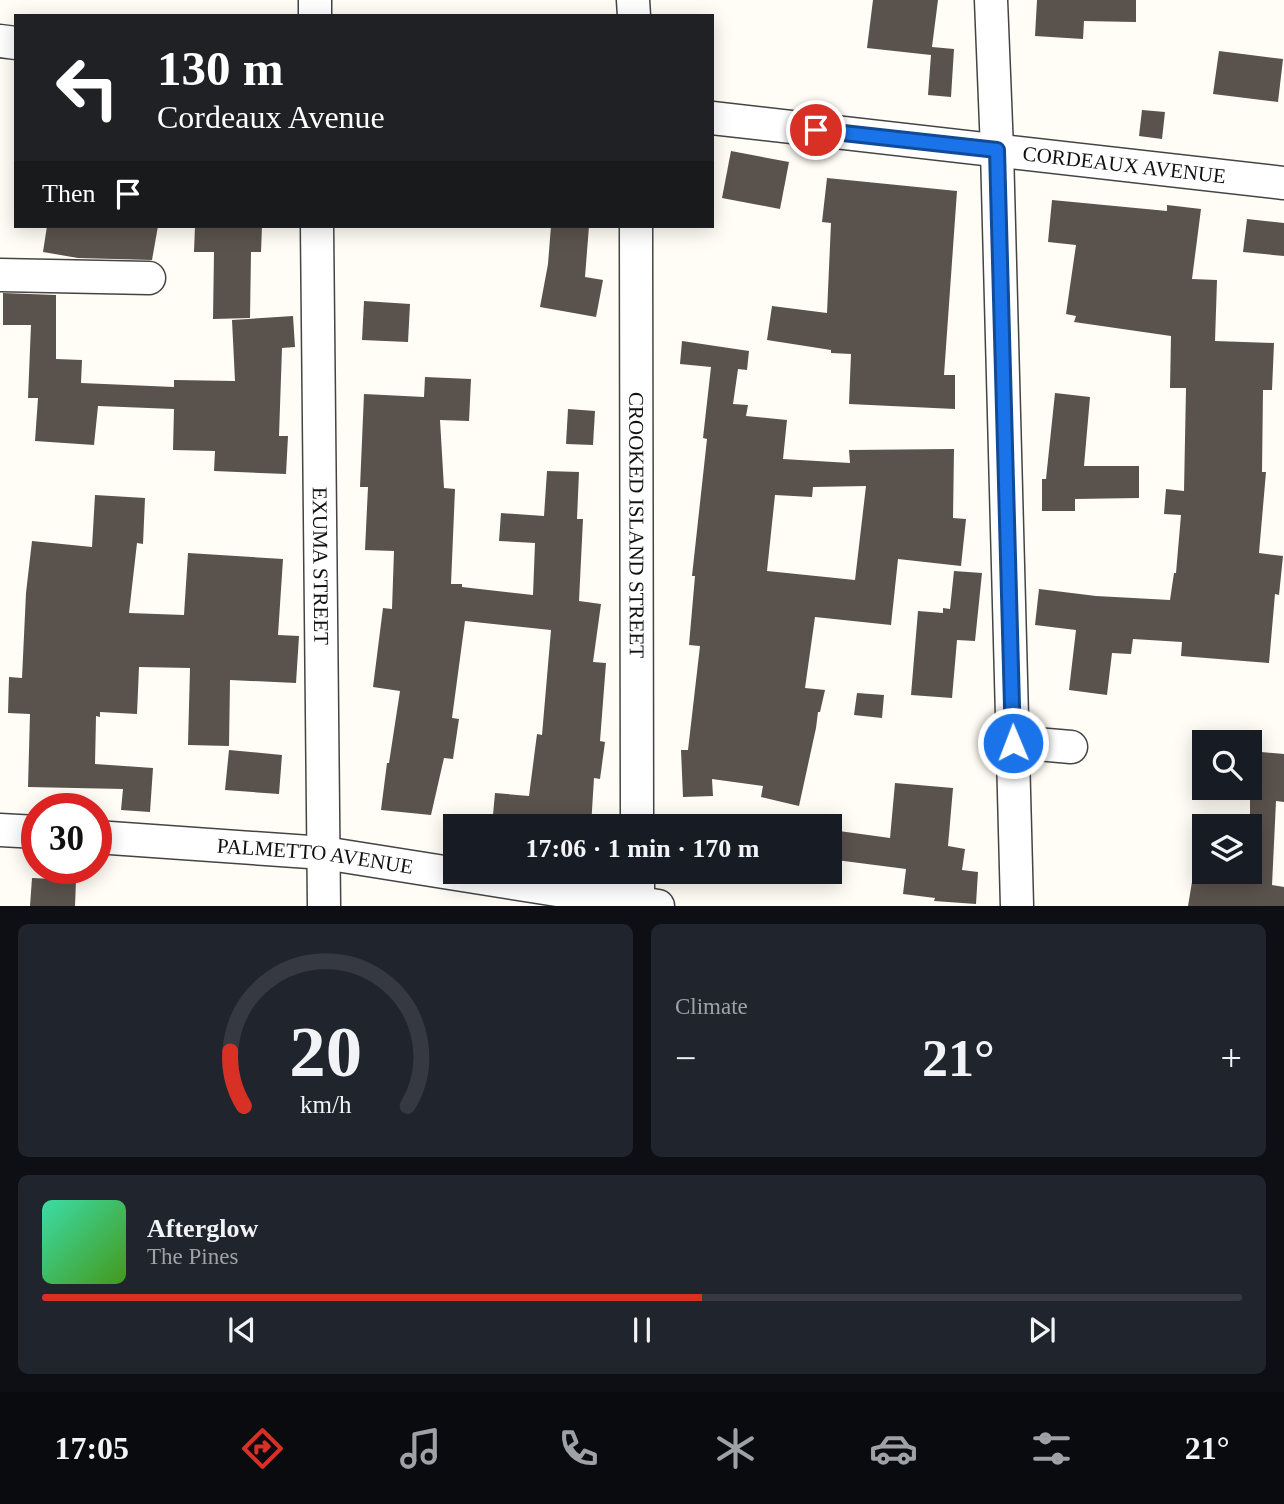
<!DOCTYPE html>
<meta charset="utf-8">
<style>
body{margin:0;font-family:Georgia,serif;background:#20242c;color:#f1f3f6;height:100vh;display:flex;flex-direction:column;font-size:26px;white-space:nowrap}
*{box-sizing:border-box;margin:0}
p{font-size:23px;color:#9ea1a6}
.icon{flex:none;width:38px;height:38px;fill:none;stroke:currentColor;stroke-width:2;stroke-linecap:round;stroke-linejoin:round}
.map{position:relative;height:906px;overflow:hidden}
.sheet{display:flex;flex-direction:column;gap:18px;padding:18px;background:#0d0f14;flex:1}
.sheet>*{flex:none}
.guide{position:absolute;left:14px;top:14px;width:700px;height:214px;border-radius:0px;box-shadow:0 4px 18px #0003;background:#202124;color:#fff;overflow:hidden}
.buttons{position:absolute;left:1192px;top:730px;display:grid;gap:14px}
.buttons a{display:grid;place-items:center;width:70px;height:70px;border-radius:0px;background:#171b24;box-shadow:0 4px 18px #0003;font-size:35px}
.speed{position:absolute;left:21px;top:793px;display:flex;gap:14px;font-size:35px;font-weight:700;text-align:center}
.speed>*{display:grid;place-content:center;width:91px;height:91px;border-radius:50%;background:#171b24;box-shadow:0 4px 18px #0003;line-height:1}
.speed .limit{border:10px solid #d22;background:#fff;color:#111}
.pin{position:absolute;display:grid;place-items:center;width:60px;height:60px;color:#fff;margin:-30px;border:4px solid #fff;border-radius:50%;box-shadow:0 2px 7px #0007}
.me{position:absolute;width:77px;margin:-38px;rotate:359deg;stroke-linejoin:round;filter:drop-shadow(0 0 5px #0008)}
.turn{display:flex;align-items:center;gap:24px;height:147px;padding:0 28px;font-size:32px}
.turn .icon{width:91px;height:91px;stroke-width:2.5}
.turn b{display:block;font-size:49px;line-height:60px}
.then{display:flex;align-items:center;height:66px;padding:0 28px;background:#0003;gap:14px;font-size:26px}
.big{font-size:52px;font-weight:700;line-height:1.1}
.sheet .tile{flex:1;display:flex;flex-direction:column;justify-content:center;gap:10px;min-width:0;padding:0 24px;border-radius:10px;background:#20242c}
.sheet .dial{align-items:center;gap:0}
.dial svg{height:182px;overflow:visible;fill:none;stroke:#363941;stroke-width:7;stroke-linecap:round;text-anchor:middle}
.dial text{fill:#f1f3f6;stroke:none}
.song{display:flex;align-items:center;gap:21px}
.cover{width:84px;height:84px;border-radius:10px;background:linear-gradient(135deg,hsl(160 70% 55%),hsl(100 70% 35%))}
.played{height:7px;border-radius:4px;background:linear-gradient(90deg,#d93025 55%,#363941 55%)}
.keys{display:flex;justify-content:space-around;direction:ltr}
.heat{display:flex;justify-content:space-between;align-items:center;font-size:38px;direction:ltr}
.sheet .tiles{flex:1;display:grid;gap:18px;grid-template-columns:1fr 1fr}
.tile:last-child{grid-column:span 2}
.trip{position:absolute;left:443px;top:814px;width:399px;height:70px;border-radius:0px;background:#171b24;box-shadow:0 4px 18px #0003;font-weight:700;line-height:70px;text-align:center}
.tab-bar{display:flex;height:112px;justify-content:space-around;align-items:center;background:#090b0e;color:#9ea1a6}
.tab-bar .icon{width:49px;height:49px}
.tab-bar .on{color:#d93025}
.tab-bar b{font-size:32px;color:#f1f3f6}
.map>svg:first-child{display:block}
.building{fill:#5a524d;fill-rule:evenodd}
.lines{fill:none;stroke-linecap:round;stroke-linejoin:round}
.minor-casing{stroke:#444;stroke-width:35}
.minor{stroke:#fff;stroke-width:32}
.route-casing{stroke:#114b97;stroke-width:18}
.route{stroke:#1a73e8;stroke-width:12}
.labels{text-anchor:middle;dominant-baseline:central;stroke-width:7;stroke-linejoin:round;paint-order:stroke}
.street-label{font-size:21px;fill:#111;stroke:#fff}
</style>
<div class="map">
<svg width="1284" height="906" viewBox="0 0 1284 906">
<rect width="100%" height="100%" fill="#fffdf5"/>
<g class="building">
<path d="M873,0h65l-6,47 22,2 -3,48 -23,-2 3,-40 -64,-7z"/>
<path d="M1037,0h99v22l-52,-1 -1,18 -48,-3z"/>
<path d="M1219,51l64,8 -5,43 -65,-8z"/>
<path d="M1142,110l23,2 -3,27 -23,-3z"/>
<path d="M731,151l58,11 -9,47 -58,-11z"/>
<path d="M827,178l130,13 -13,184h11v34l-106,-5 2,-50 -20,-1v-3l-64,-10 5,-34 55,7 4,-90 -9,-1z"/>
<path d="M1052,200l115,11v-6l34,4 -9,70 25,1 -2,61 59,2 -2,47h-9l-1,82h4l-7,81 24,3 -4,39 -4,-1 -6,69 -88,-7 1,-14 -49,-3 -2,15 -19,-1 -5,42 -38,-5 7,-60 -41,-5 4,-36 57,7 74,4 4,-27h2l5,-58 -17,-1 2,-25 18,2 2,-103h-16l1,-52 -97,-14 2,-6 -10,-2 10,-69 -28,-3z"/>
<path d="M1247,219l37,4v33l-41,-4z"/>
<path d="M47,226h111l-6,34 -74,-2 -35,-6z"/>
<path d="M195,226h67l-1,26h-10l-1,66 -37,1 1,-67h-20z"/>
<path d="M551,226h38l-4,51 18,3 -7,37 -56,-10 8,-43z"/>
<path d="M3,293l53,2v64l26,1 -1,23 93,4v-7l61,1 -3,-61 61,-4 2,31 -13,1 -3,88h9l-2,38 -72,-3 1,-20 -42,-1 1,-41 -76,-3 -4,39 -59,-4 3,-43h-10l3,-73h-28z"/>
<path d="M364,301l46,3 -2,38 -46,-2z"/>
<path d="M682,341l67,10 -2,19 -9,-1 -5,35 15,1 -2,11 41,4 -4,39 67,4 -1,-13 105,-1 -1,69 13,1 -5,47 -63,-7 -7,66 -76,-8 -10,71 20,2 -5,22h-2l-2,16 -17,78 -38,-9 2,-11 -51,-7 1,17 -30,1 -2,-47h7l12,-104 -11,-1 6,-69h-3l15,-137 -4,-1 8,-71 -31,-3zM866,486l-11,94 -88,-9 8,-76 37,2 1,-10z"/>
<path d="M425,377l46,2 -2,42 -29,-1 4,68 11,1 -4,95h11v3l71,8 2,-52 -36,-2 2,-28 43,3 3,-45 32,1 -2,47h6l-4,82 22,3 -8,58 13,1 -6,78 5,1 -5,37 -6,-1 -3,48h-99l3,-33 34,3 8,-62 5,1 9,-105 -86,-9 -13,97 7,1 -6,40 -9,-1 -13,57 -50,-5 6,-47h2l11,-72 -27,-4 10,-79 9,1 2,-58 -29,-1 3,-63h-8l4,-93 60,3z"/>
<path d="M1055,393l35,4 -6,69h55v32l-64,1v12h-33v-32h4z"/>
<path d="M568,409l27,2 -2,34 -27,-1z"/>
<path d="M95,495l50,3 -2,46 -6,-1 -8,70 55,2 4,-62 95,6 -5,76 21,1 -3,47 -66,-3 -1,66 -41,-1 2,-77 -51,-1 -2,47 -37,-2v5l-4,-1 -1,48 58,4 -3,44 -29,-2 2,-21 -95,-2 2,-73 -22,-1 1,-36 13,1 4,-85 6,-52 60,6z"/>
<path d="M954,571l28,2 -7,68 -18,-1 -5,58 -41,-3 7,-84 25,2v-5l7,1z"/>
<path d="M857,693l27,2 -2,23 -28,-3z"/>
<path d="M229,750l53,5 -3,39 -54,-4z"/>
<path d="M1250,751l34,3v48l-8,-1 -4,84 12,2v19h-96l5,-30 57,7z"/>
<path d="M895,783l58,5 -5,58 17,3 -3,21 16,2 -2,32 -42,-3 1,-3 -32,-4 3,-25 -70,-9 3,-29 51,7z"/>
<path d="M32,878l44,2 -1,26h-45z"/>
</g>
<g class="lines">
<defs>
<g id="minor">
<path d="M315,0v16"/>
<path d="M633,0l1,16"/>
<path d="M991,0l6,150 20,756"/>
<path d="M0,41l16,2"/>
<path id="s1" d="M712,118l572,65"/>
<path id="s2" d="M317,226l7,680"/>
<path id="s3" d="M636,226l1,600"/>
<path d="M0,275l149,3"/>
<path d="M1013,742l58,5"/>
<path d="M0,830l37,2"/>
<path id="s4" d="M96,837l228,16 334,53"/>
<path d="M638,872v34"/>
</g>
</defs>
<use href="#minor" class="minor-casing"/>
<use href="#minor" class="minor"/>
</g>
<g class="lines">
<defs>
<path id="route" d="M816,130l181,20 16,593"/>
</defs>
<use href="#route" class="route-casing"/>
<use href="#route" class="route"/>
</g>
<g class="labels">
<g class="street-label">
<text stroke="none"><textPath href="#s1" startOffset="415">CORDEAUX AVENUE</textPath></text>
<text stroke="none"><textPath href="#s3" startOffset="299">CROOKED ISLAND STREET</textPath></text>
<text stroke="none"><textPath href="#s2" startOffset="340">EXUMA STREET</textPath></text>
<text stroke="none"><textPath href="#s4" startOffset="220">PALMETTO AVENUE</textPath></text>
</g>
</g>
</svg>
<div class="buttons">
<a><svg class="icon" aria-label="search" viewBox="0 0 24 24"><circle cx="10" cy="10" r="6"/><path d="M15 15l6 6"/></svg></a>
<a><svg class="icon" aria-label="layers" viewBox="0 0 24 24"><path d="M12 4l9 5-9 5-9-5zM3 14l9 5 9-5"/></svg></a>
</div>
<div class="speed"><div class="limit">30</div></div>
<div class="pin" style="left:816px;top:130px;background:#d93025"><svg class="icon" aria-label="arrive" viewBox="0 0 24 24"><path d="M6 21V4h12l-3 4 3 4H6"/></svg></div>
<svg class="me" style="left:1013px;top:743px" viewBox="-20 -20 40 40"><circle r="17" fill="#1a73e8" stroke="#fff" stroke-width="3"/><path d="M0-11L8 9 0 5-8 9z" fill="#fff"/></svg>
<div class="trip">17:06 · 1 min · 170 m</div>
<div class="guide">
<div class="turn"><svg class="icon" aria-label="left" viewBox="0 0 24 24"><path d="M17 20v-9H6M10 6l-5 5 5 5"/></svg><div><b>130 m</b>Cordeaux Avenue</div></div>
<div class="then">Then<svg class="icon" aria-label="arrive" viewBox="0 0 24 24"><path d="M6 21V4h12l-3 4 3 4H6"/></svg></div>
</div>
</div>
<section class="sheet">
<div class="tiles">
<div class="tile dial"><svg viewBox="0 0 100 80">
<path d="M14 69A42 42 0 1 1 86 69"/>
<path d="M14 69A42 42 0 0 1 8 45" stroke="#d93025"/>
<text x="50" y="56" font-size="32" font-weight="700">20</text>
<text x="50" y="72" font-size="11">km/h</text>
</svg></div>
<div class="tile"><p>Climate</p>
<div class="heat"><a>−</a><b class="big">21°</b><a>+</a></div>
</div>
<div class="tile">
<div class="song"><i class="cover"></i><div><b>Afterglow</b><p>The Pines</p></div></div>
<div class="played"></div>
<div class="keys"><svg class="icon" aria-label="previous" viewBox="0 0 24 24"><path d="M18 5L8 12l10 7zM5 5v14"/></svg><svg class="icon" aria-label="pause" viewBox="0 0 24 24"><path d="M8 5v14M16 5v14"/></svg><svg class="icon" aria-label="next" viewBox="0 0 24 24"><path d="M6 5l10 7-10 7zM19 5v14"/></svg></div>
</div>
</div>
</section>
<nav class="tab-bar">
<b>17:05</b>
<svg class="icon on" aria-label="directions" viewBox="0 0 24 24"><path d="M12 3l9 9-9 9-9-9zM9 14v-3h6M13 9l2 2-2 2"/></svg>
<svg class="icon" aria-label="music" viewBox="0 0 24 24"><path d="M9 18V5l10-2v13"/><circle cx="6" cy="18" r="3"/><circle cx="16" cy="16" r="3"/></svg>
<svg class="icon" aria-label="phone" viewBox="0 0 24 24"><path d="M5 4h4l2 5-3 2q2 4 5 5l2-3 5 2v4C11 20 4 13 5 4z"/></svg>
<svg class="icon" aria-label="climate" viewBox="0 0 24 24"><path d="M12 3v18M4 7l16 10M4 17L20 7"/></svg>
<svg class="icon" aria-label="car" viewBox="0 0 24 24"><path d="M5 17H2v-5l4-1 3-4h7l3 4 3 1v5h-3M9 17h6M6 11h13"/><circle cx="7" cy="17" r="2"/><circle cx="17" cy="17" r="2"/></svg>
<svg class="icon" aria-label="filters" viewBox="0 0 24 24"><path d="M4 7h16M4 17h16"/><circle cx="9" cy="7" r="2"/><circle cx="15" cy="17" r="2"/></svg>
<b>21°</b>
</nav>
